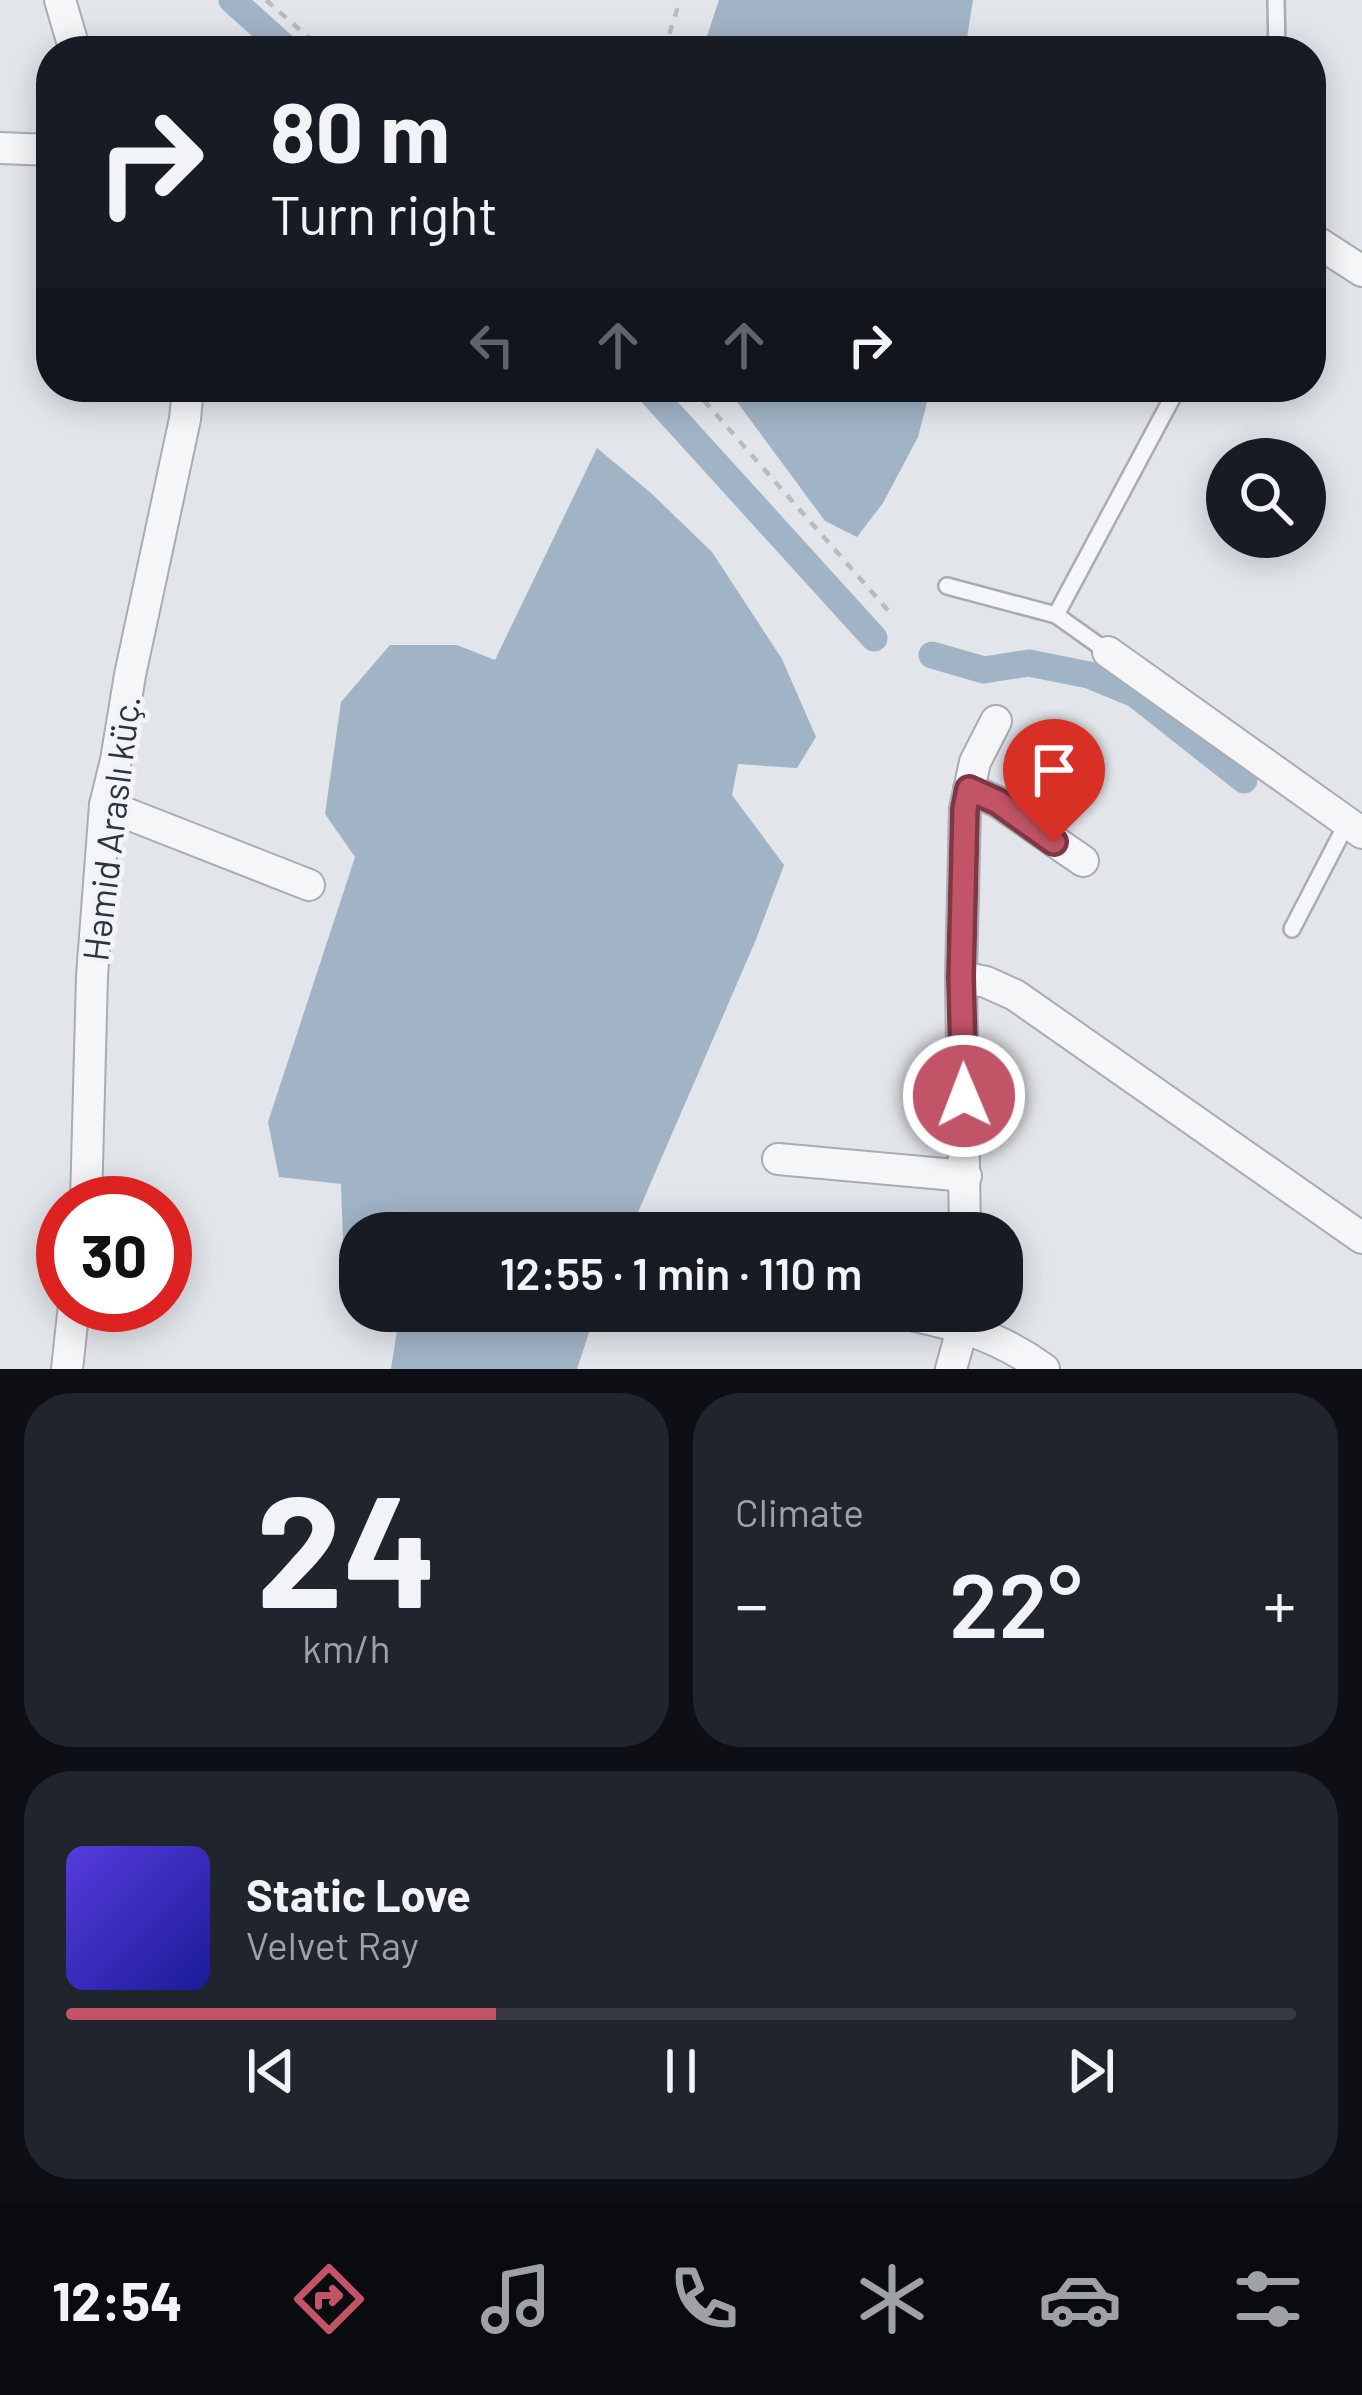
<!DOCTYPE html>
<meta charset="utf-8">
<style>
body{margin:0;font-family:Barlow,sans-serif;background:#20242c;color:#f1f3f6;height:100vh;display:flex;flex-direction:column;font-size:45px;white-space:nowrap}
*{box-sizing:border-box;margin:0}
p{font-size:39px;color:#9ea1a6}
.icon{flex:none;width:66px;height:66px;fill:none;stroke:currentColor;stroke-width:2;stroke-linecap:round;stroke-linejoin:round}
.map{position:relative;height:1369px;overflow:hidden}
.side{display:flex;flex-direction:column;gap:24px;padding:24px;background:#0d0f14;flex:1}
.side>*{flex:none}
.guide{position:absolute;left:36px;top:36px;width:1290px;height:366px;border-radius:48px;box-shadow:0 6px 30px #0003;background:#171b24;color:#f1f3f6;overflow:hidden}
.tools{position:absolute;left:1206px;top:438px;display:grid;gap:24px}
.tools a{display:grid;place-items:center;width:120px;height:120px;border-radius:50%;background:#171b24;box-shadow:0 6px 30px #0003;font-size:60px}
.speed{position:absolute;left:36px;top:1176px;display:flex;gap:24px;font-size:60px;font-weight:700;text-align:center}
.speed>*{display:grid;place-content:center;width:156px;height:156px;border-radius:50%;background:#171b24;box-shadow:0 6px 30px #0003;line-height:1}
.speed .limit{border:18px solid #d22;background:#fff;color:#111}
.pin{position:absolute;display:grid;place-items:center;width:102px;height:102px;color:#fff;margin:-123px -51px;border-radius:50% 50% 50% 0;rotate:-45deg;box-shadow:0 0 12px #0007}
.pin .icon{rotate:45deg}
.me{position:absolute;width:132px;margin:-66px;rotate:359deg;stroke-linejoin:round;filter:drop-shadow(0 0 9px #0008)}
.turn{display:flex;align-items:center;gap:42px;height:252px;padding:0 36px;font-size:54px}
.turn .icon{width:156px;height:156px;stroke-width:2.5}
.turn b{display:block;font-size:84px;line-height:102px}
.lanes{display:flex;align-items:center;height:114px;padding:0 36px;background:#0003;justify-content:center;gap:60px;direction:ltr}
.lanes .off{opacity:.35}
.big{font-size:90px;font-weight:600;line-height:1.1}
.side .widget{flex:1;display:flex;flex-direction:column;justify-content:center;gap:18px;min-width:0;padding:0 42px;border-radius:48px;background:#20242c}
.side .dial{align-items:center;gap:0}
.dial b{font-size:156px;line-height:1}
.song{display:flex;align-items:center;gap:36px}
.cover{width:144px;height:144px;border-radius:18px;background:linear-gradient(135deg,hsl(250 70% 55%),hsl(240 70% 35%))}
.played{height:12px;border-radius:6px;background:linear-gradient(90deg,#c25467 35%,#363941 35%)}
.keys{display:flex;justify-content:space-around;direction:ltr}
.heat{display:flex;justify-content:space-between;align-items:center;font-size:66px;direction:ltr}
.side .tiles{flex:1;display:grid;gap:24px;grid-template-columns:1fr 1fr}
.widget:last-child{grid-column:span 2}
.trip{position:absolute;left:339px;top:1212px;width:684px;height:120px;border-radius:48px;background:#171b24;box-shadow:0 6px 30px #0003;font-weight:600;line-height:120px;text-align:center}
.dock{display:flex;height:192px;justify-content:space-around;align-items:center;background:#090b0e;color:#9ea1a6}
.dock .icon{width:84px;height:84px}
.dock .on{color:#c25467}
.dock b{font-size:54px;color:#f1f3f6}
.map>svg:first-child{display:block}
.water{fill:#a1b4c6}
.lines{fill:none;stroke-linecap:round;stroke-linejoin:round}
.canal{stroke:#a1b4c6;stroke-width:27}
.service-casing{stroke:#a8acb3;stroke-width:20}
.minor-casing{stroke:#a8acb3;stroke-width:34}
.path{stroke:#b9bcc1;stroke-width:4.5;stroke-dasharray:9 9;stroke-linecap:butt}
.service{stroke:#f5f6f8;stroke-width:15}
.minor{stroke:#f5f6f8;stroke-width:30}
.route-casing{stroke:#7e3743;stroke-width:30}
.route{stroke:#c25467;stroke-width:21}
.labels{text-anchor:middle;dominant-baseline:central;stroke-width:10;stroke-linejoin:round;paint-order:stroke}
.street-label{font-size:36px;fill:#2c3440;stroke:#f2f4f7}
</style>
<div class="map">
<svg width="1362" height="1369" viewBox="0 0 1362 1369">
<rect width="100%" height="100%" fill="#e2e5e9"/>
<g class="water">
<path d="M719,0h254l-6,38 3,13h-268z"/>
<path d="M726,387h205l-13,50 -35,66 -26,34 -32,-16z"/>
<path d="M597,448l54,45 61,59 70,107 34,78 -19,31 -59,-4 -6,31 52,70 -29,77 -126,291h-216v-8l-32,8h-21v5l-17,4 -2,-58 -62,-7 -11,-55 87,-265 -30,-43 16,-112 49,-57h67l38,15z"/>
<path d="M400,1311h196l-19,58h-186z"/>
</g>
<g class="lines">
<g class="canal">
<path d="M232,0l57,51"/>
<path d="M646,387l228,251"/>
<path d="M932,655l52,15 45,-7 60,12 46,19 109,86"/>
</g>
<defs>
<g id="service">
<path d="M1276,0l1,51"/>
<path d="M947,586l109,29"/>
<path d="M1108,652l-52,-37 122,-228"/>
<path d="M1292,929l55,-106"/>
</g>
<g id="minor">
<path d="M60,0l15,51"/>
<path d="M0,148l51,2"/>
<path d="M1311,238l51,33"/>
<path d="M1108,652l254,181"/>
<path d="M969,789l29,13 85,59"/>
<path d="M105,805l204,80"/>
<path d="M961,977l25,5 29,13 347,243"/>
<path d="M778,1159l188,17"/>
<path d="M86,1203l6,-227 13,-171 11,-45 14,-85 55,-256 3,-32"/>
<path d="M965,1233l-4,-256 4,-168 10,-47 21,-41"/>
<path d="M892,1311c59,12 102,22 152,58"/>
<path d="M67,1369l7,-64"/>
<path d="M951,1369l12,-43v-15"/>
</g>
</defs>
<use href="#service" class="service-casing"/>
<use href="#minor" class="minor-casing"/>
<g class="path">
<path d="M266,0l58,51"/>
<path d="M664,51l16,-51"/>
<path d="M692,387l201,229"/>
</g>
<use href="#service" class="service"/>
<use href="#minor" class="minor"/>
</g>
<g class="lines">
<defs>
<path id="route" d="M964,1096l-3,-119 4,-168 4,-20 29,13 56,40"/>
</defs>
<use href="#route" class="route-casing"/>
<use href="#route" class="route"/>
</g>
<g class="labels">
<g class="street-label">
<text transform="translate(110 828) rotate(-83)">Həmid Araslı küç.</text>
</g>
</g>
</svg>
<div class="tools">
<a><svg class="icon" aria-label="search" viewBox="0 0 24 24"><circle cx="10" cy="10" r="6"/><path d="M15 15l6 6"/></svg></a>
</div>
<div class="speed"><div class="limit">30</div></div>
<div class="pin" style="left:1054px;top:842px;background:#d93025"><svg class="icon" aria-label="arrive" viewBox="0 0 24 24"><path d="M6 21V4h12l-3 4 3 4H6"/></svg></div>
<svg class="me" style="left:964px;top:1096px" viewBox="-20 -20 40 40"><circle r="17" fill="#c25467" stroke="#fff" stroke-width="3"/><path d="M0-11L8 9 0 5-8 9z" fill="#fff"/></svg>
<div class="trip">12:55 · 1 min · 110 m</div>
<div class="guide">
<div class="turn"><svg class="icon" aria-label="right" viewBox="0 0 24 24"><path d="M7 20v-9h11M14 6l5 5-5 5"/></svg><div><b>80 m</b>Turn right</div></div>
<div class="lanes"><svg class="icon off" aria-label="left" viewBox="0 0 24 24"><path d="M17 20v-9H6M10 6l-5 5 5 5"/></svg><svg class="icon off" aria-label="ahead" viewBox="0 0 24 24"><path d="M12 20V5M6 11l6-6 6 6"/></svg><svg class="icon off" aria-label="ahead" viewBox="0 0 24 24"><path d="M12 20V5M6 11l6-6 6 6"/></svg><svg class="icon" aria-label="right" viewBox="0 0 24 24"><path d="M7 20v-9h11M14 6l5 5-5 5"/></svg></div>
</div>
</div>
<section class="side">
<div class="tiles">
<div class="widget dial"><b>24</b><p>km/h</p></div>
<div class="widget"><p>Climate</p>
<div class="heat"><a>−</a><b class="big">22°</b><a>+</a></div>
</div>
<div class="widget">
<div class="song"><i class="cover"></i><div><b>Static Love</b><p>Velvet Ray</p></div></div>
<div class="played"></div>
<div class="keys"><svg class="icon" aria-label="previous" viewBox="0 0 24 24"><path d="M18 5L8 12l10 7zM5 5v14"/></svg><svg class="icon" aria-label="pause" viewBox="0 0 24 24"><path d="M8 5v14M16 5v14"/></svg><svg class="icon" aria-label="next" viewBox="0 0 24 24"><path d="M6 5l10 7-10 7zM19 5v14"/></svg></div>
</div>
</div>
</section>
<nav class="dock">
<b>12:54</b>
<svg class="icon on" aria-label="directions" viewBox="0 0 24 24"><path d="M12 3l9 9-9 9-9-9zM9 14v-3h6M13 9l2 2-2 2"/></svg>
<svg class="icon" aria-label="music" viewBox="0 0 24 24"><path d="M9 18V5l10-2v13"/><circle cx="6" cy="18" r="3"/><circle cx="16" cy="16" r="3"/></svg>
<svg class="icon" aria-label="phone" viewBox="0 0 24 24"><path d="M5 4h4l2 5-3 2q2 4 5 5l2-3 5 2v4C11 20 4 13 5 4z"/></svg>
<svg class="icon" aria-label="climate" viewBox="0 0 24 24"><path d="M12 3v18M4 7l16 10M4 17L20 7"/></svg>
<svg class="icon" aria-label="car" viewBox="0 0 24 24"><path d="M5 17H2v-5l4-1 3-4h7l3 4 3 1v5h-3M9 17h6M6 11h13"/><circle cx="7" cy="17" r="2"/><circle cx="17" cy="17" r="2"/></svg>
<svg class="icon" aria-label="filters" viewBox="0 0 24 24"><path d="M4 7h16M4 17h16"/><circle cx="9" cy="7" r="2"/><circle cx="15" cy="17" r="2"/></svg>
</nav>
